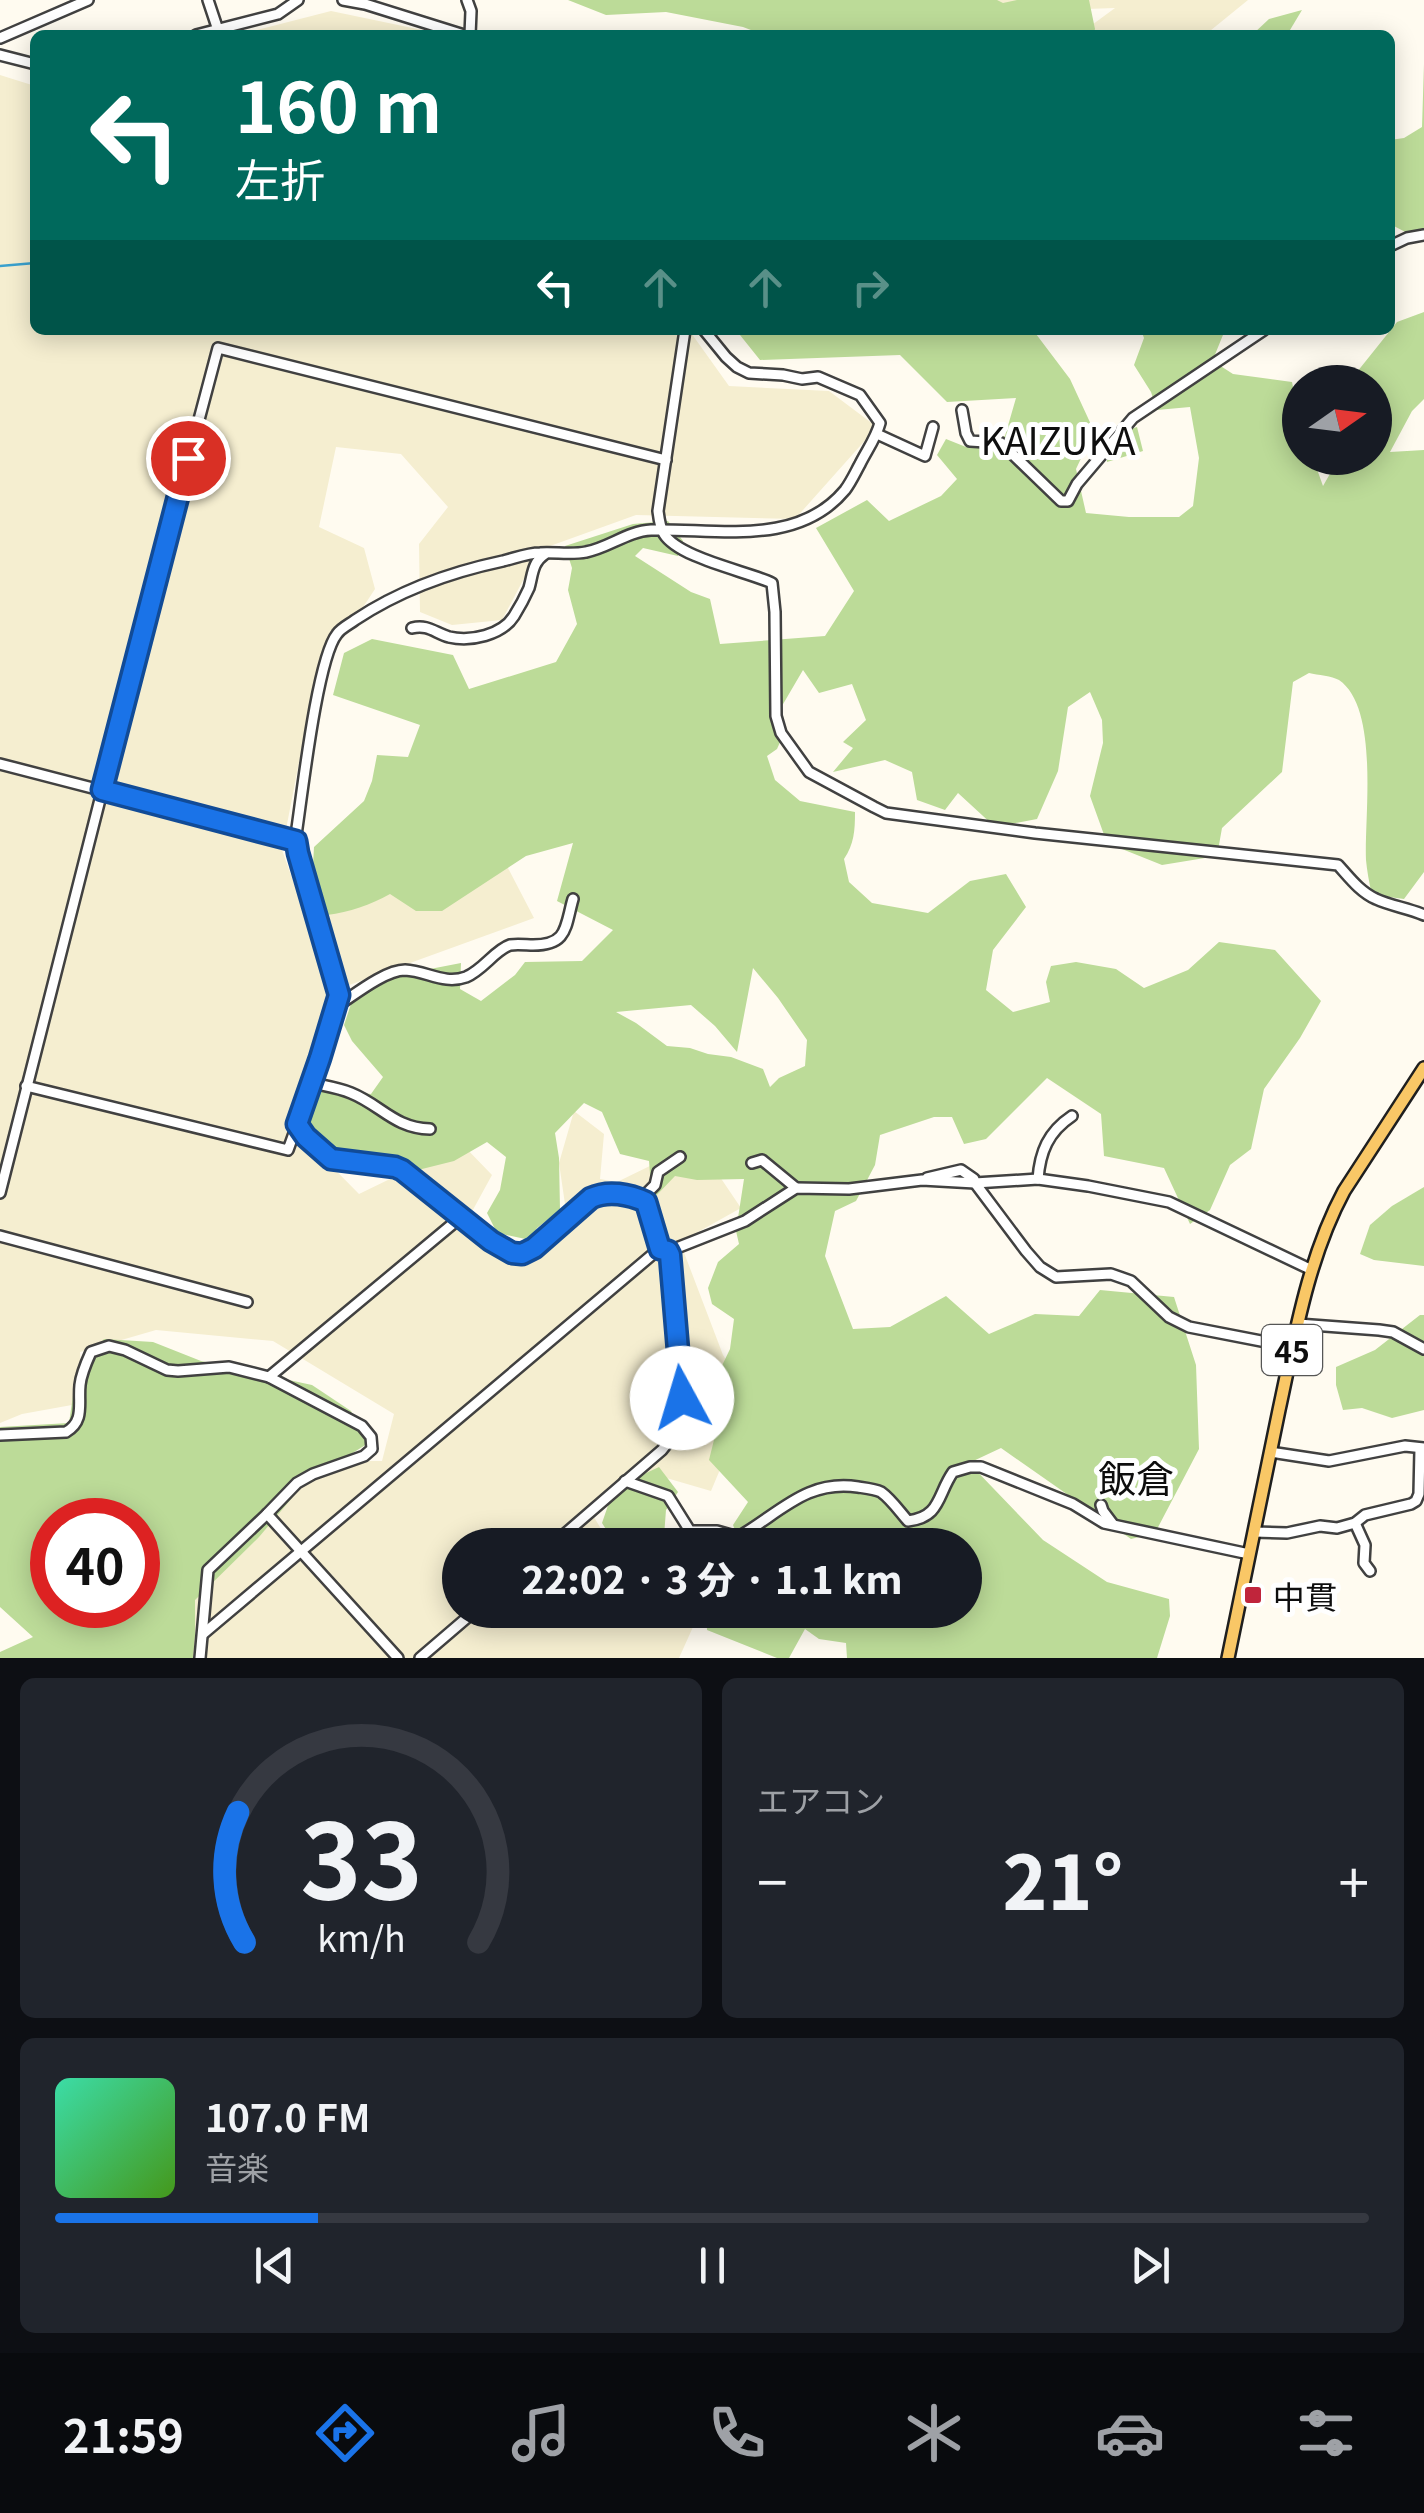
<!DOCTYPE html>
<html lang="ja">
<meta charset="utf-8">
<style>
body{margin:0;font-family:Georgia,"Noto Sans JP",serif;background:#20242c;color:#f1f3f6;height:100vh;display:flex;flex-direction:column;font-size:38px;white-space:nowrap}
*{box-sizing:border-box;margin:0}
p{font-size:32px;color:#9ea1a6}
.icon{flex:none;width:55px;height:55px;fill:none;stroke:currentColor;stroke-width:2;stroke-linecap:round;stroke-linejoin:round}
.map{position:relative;height:1658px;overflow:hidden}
.drawer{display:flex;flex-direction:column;gap:20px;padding:20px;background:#0d0f14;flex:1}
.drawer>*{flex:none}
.banner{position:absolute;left:30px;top:30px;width:1365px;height:305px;border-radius:15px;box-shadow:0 5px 25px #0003;background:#00695c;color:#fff;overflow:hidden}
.needle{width:65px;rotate:76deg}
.controls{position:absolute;left:1282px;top:365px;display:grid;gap:20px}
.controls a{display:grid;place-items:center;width:110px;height:110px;border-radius:50%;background:#171b24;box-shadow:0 5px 25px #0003;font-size:50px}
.speed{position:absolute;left:30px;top:1498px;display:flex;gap:20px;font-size:50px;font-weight:700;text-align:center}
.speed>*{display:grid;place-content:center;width:130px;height:130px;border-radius:50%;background:#171b24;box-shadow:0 5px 25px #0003;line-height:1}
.speed .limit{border:15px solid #d22;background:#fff;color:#111}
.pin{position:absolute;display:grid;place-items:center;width:85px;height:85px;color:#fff;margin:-42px;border:5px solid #fff;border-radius:50%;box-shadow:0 2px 10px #0007}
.me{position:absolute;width:110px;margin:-55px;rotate:354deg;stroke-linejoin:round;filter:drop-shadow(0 0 8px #0008)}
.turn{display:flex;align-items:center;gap:35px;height:210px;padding:0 40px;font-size:45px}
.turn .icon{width:130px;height:130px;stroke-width:2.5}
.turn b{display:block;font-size:70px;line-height:85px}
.lanes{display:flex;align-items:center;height:95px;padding:0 40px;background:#0003;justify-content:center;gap:50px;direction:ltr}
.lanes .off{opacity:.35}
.big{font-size:75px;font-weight:800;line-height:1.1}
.drawer .card{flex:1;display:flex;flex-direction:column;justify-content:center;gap:15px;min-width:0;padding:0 35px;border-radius:15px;background:#20242c}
.drawer .dial{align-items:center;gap:0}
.dial svg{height:260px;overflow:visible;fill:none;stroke:#363941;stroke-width:7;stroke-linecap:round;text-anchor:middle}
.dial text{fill:#f1f3f6;stroke:none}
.song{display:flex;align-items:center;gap:30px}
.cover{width:120px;height:120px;border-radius:15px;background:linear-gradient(135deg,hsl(160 70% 55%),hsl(100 70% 35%))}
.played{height:10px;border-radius:5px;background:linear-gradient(90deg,#1a73e8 20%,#363941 20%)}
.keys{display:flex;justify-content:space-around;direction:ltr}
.heat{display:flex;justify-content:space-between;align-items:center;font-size:55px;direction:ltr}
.drawer .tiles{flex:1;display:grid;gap:20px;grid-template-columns:1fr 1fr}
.card:last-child{grid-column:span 2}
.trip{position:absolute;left:442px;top:1528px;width:540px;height:100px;border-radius:50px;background:#171b24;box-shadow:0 5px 25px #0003;font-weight:800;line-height:100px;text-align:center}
.dock{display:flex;height:160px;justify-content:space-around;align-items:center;background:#090b0e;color:#9ea1a6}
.dock .icon{width:70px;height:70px}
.dock .on{color:#1a73e8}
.dock b{font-size:45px;color:#f1f3f6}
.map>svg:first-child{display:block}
.farmland{fill:#f5eed0}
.forest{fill:#bcdb98;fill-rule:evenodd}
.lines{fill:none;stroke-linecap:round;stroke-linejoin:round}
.stream{stroke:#3aa1ce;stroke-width:2.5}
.minor-casing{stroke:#414141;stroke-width:14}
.major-casing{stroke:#1f1f1f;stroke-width:16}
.minor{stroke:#fff;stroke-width:9}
.major{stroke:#f9c766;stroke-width:11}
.route-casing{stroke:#114b97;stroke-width:25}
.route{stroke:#1a73e8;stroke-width:18}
.poi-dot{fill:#c0253b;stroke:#fff;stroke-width:4}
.labels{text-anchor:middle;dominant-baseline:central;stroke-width:10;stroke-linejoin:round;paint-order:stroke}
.shield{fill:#fff;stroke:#565656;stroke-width:2.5}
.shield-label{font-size:30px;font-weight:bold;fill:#0e0e0e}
.poi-label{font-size:32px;fill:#0e0e0e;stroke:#fff;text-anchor:start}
.quarter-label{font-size:38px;fill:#0e0e0e;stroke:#fff}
</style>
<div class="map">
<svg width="1424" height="1658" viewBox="0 0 1424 1658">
<rect width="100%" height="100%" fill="#fffbf0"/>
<g class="farmland">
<path d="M982,0h266l-43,35h-120l-4,-2 34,-25 -111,4z"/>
<path d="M331,11l115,24h-209z"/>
<path d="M0,75l35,11v244h654l40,56 100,5 48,36 -82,92 -159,-4 -97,35 -37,70 -50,5 -32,-13 -1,-68 29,-37 -47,-53 -65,-7 -17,80 45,21 11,41 -60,91 -33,170 19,53 196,-56 37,71 -204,74 -39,133 68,69 103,-50 30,31 -29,53 45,36 58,-53 -7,-48 15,-52 30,23 -4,45 17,3 80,-39 44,65 -61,34 43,113 27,43 -39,93 -48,-14 -71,37 19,31h-151v65h214l19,17 -14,31h-489l3,-98 134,-99h55l12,-47 -121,-73 -117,-11 -76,22 3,51 -61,11 -22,9z"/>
</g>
<g class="forest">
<path d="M568,0h429l6,3 14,-3h72l6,29 -2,6h-329l-21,-8 -77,-15 -60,3z"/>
<path d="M1302,10l-15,25h-35l17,-16z"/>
<path d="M1424,64v167l-11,5 -23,-12v-84l14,-2 18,-11z"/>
<path d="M1424,312v87l-12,12 -22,41 34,-2v422l-20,27 -22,-3 -11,-5c-2,-10 -4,-20 -5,-31 -2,-42 14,-152 -27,-180 -7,-4 -21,-5 -30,-7l-16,9 -11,90 -60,56 -5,28 -55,9 -55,-22 -17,-47 13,-53 -1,-23 -12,-28 -22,15 -10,64 -21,48 -42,8 -37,-34 -13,17 -28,-10 -5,-28 -27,-12 -52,12 20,-24 -10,-6 23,-22 -14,-36 -33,9 -16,-23 -24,41 6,20 -8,18 -10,7 8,24 25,21 55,11c0,19 -1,32 -11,47l5,23 23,21 56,10 42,-32 36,-7 20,33 -33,43 -7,40 27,22 37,-10 -4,-20 5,-16 25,-4 40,7 28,19 44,-18 31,-28 56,8 46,51 -21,37 -36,51 -13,60 -21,16 -20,45 -20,14 -26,-56 -60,-12 -3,-42 -54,-36 -61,61 -22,5 -12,-27h-18l-54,18 -5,30 -19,36 -21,10 -10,45 28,73 37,-2 56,-31 43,38 46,-20 44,2 21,-26 74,7 22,68 3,84 -44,84 -24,6 -130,-91 -32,15 74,77 64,42 62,17 1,17 -13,42h-310l-1,-15 -27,-4 -14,-10 -16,29h-12l-70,-28 -1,-20h259v-65h-224l-8,-20 15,-23 -39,-42c7,-28 15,-54 7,-82l14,-29 4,-30 -22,-15 -4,-16 10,-26 21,-18 -3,-13 8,-52 -47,1 -22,-4 -23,24 -3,-39 -29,-7 -18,-42 -18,-9 -29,30 4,25 1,52 -23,18 -7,12 -33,-7 -10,-20 13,-23 6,-33 -19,-15 -33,19 -36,9 -87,-16 -23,-25 -1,-21 9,-20 55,6 12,-17 -31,-36 -8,-16 14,-42 103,-20 -1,26 21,12 34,-26 10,-13 57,-1 31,-31 -56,-29 16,-58 -47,13 -84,55h-26l-26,-17c-20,11 -40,18 -63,21l-15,-32 2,-36 50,-46 8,-20 5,-26 31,2 12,-32 -87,-30 11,-42 28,-14 81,16 16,34 87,-27 21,-38 -9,-34 4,-22 -7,-22 68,-22 35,-3 15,20 -5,15 -35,-8 -8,8 56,36 19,7 10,45 105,-8 29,-45 -38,-63 51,-28 22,21 52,-25 16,-17 -20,-24 9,-16 20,8 39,-11 11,-38 -69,4 -47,-47 -140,5 -24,-30h297l37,49 24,52 -18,38 10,44 43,4h50l14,-11 6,-48 -9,-51 -33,3 -6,-18 -17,-27 10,-27 -3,-8h84l-11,27 5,8 14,9 59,8 8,41v35h13l10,28 16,-28h36v-76h-26l48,-60zM753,968l25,30 29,42 -2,26 -26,12 -9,9 -7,-18 -32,-12 -23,-3 -18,-6 -23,-2 -31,-23 -20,-11 75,-7 24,21 22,26z"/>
<path d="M1137,427l6,24 -36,11 -1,-22 9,-6z"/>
<path d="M1424,1187v79l-50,-6 -14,-6 10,-29 22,-19z"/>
<path d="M1420,1315h4v95l-32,8 -30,-10 -19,2 -7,-25v-18l39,-17z"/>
<path d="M104,1339l49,3 48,19 111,24 39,26 16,33 -32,20 -29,11 -14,23 -33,39 -64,63v35l-2,23h-193v-6l33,-15 -33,-30v-180l69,-4 7,-48zM52,1520h86v85h-86z"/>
<path d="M659,1467l19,25 -12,18 -2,26 -9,9h-39l-14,-22 12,-35z"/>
</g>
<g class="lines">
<path class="stream" d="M0,266l35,-3"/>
<defs>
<g id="minor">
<path d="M208,0l10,30"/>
<path d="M343,0l22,4 99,31"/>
<path d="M467,0l4,11 -1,24"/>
<path d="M196,35l82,-21 20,-14"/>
<path d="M0,38l88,-38"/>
<path d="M0,55l35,9"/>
<path d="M1390,246l17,-8 17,-3"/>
<path d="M685,330l-27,181c1,8 2,17 6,23 15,24 82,37 108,49l3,29 1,104 5,17 28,39 65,35 12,6 149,20 303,32c11,12 22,27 38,34 15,7 32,9 48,16"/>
<path d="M962,410l4,23 4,8 31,2 60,58h7l9,-17 56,-66 131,-88"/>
<path d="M877,434l48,22 8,-29"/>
<path d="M412,628c16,-4 23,5 37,9 22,5 53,-2 65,-21 5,-8 11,-19 15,-28 4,-14 3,-25 16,-34"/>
<path d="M0,764l297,77"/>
<path d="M337,1006c17,-11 48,-36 68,-36 22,1 39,15 61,7 17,-7 29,-27 44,-32 7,-1 17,0 23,0 35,0 32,-18 40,-46"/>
<path d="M312,1083c13,3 27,5 39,10 30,12 43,35 79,36"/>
<path d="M26,1086l262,64 24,-67 27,-88 -41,-142 -2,-18c6,-39 21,-176 41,-201 4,-6 13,-10 18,-14 45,-30 96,-48 148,-59 12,-3 25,-8 37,-8 15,-1 32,2 46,-1 22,-4 42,-21 65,-22 64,-2 146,18 194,-40 6,-8 10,-17 15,-26 7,-14 16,-26 20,-41l-20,-28 -42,-18 -16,2 -19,-4 -34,-2 -12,-6 -11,-10 -22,-27"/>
<path d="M297,1124l9,13 25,22 64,8 7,3 104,81 17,3 11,-5 57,-50c17,-9 38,-5 55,3l13,47 10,2 1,4 12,143v11l-9,27 -11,14 -110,95"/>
<path d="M752,1163l10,-3 34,28"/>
<path d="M927,1178l34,-8 13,9 1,4 51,68 14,16 16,10 55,-3 20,7 38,36 20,10 103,20"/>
<path d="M1038,1179c2,-27 10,-47 34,-63"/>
<path d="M0,1193l140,-551 78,-294 448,112"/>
<path d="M641,1199l14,-14 3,-13 22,-15"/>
<path d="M0,1236l247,66"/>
<path d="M669,1251l76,-30 51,-33 53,1 73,-9 53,3 63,-4 50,7 81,16 143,68"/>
<path d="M1298,1324l81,6 14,2 31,17"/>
<path d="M269,1377l192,-160"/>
<path d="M0,1435l66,-3c19,-11 12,-28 14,-47 1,-11 6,-22 11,-33l18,-6 16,4 42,20 11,1 51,-4 40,10 93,49 9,11 1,12 -8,7 -51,18 -16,9 -30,31 -59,56 -8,88"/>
<path d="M1270,1452l59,9 76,-15 19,2"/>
<path d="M625,1481l43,15 22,35h27l21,6c41,-23 68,-58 120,-50 7,1 17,2 23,5 10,7 19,20 27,29 33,-4 29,-26 45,-49l17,-5h11l92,37 31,19 145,31"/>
<path d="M1101,1505l2,6 9,12"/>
<path d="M267,1514l131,144"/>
<path d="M1355,1523l10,22 -1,18 6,8"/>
<path d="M1254,1532l33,1 33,-7 17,2 18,-5 10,-8 46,-11 5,-3 3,-7 1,-45"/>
<path d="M203,1634l456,-385"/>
<path d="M420,1658l56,-48"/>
</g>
<path id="major" d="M1228,1658c17,-83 34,-165 51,-248 16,-74 29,-152 65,-219l80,-123"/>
</defs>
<use href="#minor" class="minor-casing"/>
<use href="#major" class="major-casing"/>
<use href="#minor" class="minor"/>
<use href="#major" class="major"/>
</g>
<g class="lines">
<defs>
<path id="route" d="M188,458l-86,332 194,51 2,12 41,142 -19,63 -23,66 9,13 25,22 64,8 7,3 89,71 21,12 10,1 12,-6 57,-50c17,-8 38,-4 55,4l14,47 8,2 2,4 12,143"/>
</defs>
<use href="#route" class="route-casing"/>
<use href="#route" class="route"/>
</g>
<rect class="poi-dot" x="1243" y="1585" width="20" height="20" rx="5"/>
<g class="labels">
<rect class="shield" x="1262" y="1325" width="60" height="50" rx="8"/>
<g class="shield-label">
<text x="1292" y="1350">45</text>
</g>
<g class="poi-label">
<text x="1273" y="1595">中貫</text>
</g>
<g class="quarter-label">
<text x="1058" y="438">KAIZUKA</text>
<text x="1136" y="1476">飯倉</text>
</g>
</g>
</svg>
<div class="controls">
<a><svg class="needle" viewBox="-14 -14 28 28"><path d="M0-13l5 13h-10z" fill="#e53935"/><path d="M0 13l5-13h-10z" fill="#9ea1a6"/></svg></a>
</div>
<div class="speed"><div class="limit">40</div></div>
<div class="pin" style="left:188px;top:458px;background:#d93025"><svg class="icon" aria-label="arrive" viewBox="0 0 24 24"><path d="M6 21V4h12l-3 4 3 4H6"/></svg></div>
<svg class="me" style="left:682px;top:1398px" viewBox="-20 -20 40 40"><circle r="19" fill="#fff"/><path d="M0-13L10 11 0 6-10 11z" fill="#1a73e8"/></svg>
<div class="trip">22:02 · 3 分 · 1.1 km</div>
<div class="banner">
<div class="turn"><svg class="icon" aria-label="left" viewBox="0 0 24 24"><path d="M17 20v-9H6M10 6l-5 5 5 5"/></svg><div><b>160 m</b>左折</div></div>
<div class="lanes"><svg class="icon" aria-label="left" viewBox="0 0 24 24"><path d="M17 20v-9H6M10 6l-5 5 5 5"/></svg><svg class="icon off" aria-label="ahead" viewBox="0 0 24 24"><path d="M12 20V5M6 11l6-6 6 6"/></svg><svg class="icon off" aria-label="ahead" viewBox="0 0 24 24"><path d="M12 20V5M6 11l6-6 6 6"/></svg><svg class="icon off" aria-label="right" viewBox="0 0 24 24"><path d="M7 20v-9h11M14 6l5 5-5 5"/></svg></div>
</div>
</div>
<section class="drawer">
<div class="tiles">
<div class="card dial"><svg viewBox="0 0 100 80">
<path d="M14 69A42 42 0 1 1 86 69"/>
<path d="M14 69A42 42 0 0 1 12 29" stroke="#1a73e8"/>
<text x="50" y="56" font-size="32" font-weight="700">33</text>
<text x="50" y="72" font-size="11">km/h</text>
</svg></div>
<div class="card"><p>エアコン</p>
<div class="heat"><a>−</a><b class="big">21°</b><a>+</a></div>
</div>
<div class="card">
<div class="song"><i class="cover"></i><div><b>107.0 FM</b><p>音楽</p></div></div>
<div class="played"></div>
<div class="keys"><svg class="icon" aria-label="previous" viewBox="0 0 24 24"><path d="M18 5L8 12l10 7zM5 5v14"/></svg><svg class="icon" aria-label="pause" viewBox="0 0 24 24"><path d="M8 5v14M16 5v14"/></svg><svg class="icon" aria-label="next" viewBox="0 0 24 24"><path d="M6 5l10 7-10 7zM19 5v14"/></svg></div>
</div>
</div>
</section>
<nav class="dock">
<b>21:59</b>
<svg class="icon on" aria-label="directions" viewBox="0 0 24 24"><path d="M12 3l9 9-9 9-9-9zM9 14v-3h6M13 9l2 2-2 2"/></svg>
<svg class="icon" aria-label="music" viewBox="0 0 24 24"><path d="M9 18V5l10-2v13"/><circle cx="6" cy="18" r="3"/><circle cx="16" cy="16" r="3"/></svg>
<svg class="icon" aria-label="phone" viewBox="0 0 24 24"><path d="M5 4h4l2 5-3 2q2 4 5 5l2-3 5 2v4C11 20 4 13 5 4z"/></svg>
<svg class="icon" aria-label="climate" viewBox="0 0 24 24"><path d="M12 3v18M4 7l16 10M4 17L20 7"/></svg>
<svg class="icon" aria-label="car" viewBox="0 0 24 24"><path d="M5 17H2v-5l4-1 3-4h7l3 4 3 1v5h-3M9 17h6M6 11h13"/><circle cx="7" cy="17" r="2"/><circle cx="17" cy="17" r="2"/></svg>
<svg class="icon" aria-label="filters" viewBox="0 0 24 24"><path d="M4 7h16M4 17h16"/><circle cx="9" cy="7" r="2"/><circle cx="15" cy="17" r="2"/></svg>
</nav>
